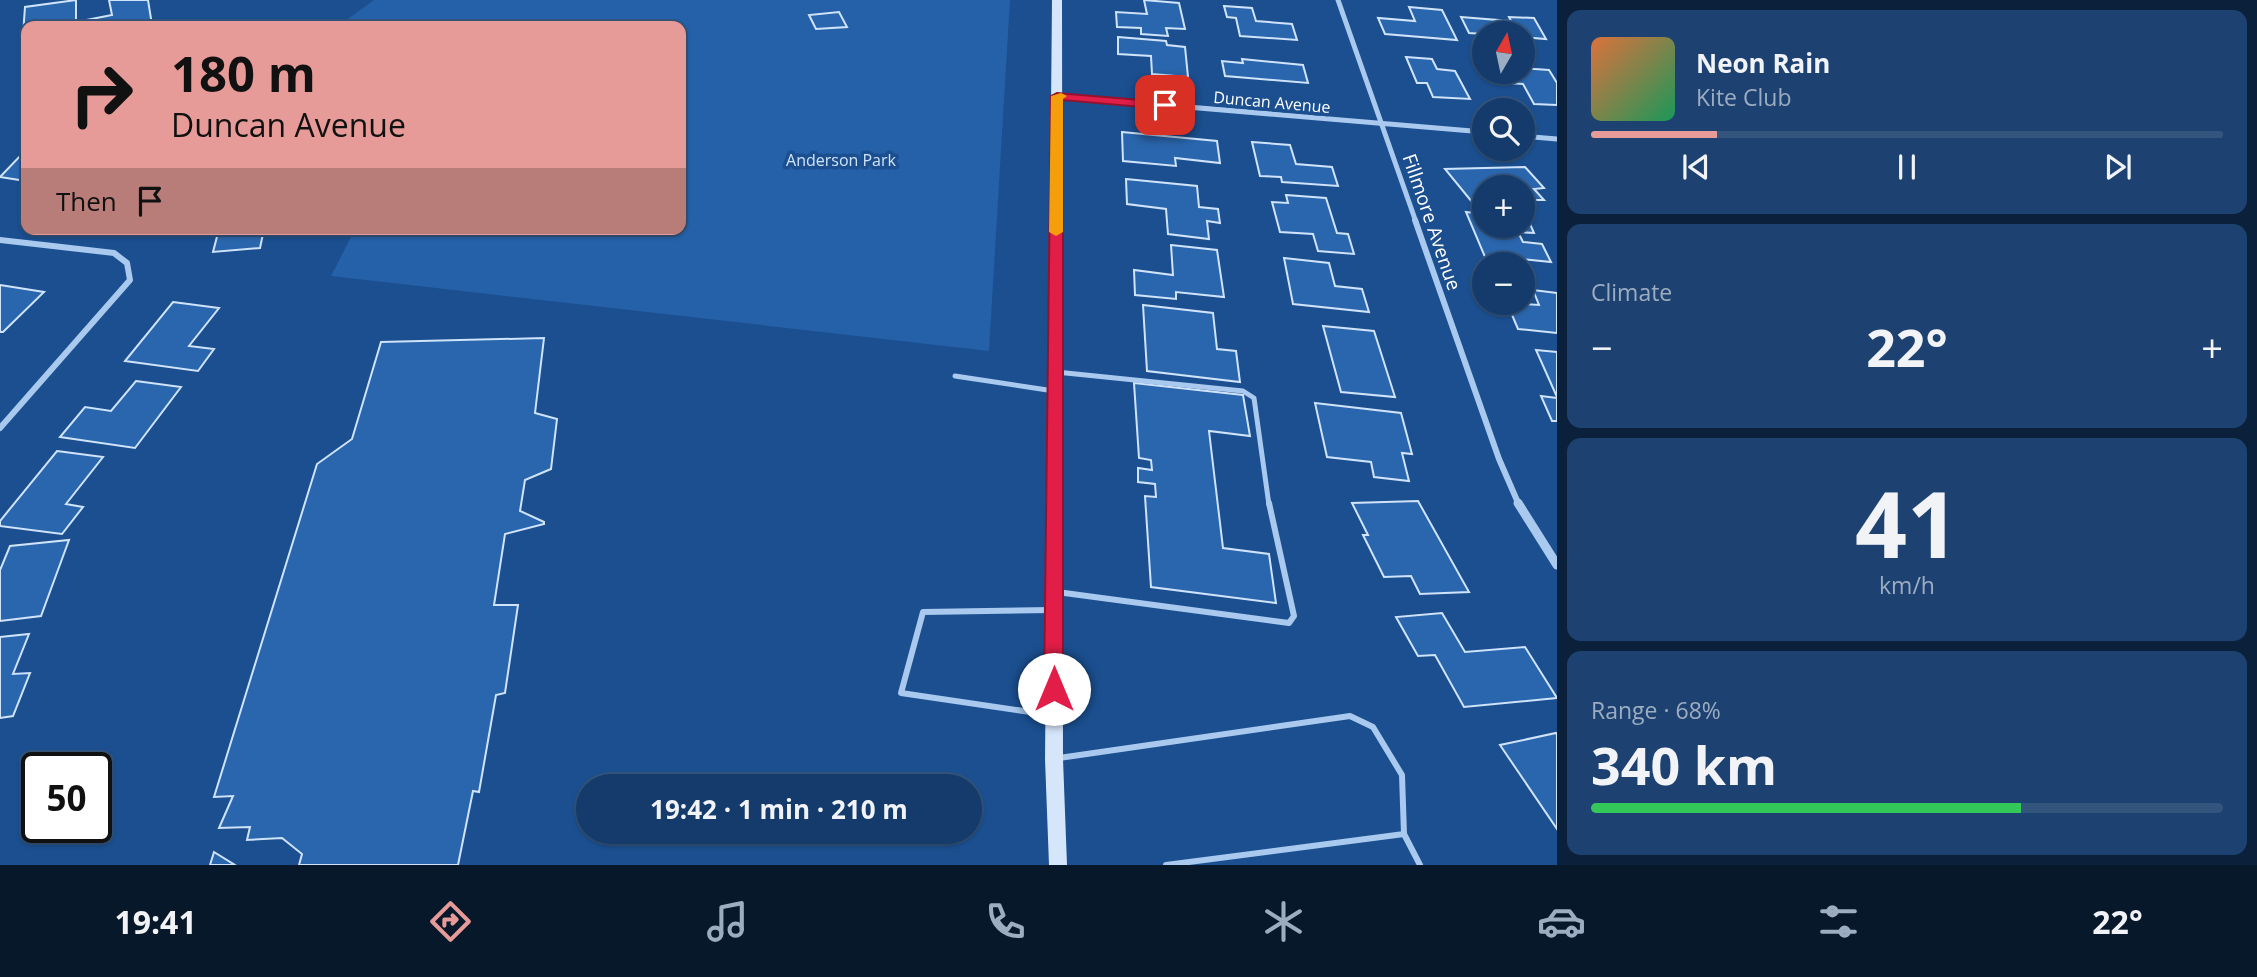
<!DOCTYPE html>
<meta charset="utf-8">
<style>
body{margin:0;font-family:"Open Sans",sans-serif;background:#1d4271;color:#f1f3f6;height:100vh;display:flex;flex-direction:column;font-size:26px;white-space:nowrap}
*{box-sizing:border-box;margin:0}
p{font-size:23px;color:#9dadc1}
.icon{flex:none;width:38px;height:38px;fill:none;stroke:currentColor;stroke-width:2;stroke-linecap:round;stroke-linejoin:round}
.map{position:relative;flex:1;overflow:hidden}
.sheet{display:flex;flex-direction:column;gap:10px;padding:10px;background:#0b203b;width:700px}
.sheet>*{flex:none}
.guide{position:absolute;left:21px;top:21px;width:665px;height:214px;border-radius:14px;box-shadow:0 2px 5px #0004,0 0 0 2px #33557e;background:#e69b98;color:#111;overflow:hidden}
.needle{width:46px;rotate:9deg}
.controls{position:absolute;left:1472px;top:21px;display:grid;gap:14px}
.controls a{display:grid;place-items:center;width:63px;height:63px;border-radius:50%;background:#143b6b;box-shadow:0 2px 5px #0004,0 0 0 2px #33557e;font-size:35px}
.speed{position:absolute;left:21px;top:752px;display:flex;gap:14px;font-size:35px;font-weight:700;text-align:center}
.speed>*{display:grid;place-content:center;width:91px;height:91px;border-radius:50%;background:#143b6b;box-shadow:0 2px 5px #0004,0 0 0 2px #33557e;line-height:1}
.speed .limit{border:4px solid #111;border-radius:10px;background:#fff;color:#111}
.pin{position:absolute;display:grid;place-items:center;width:60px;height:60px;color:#fff;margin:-30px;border-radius:14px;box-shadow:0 4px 10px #0006}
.me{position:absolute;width:77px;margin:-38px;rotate:0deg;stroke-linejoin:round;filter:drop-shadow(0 0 5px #0008)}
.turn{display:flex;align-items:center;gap:24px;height:147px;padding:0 35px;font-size:32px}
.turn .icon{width:91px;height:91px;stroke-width:2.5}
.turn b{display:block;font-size:49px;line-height:60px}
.then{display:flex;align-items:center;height:66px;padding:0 35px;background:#0003;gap:14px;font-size:26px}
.big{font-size:52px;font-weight:700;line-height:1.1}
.sheet .tile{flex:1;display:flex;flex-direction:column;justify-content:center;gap:10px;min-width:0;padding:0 24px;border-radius:14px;background:#1d4271}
.sheet .dial{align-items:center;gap:0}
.dial b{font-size:91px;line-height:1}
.song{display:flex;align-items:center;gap:21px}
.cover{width:84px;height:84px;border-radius:10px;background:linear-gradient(135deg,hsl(20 70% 55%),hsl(150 70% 35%))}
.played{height:7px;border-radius:4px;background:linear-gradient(90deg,#e69b98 20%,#33557e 20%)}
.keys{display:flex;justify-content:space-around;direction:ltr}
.heat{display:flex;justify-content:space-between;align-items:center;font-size:38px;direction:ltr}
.charge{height:10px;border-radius:5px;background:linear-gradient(90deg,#34c759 68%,#33557e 0)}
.trip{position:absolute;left:576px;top:774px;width:406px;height:70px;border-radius:35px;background:#143b6b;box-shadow:0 2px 5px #0004,0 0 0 2px #33557e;font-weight:700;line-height:70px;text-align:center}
.dock{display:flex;height:112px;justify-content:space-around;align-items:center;background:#08182b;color:#9dadc1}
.dock .icon{width:49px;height:49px}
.dock .active{color:#e69b98}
.dock b{font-size:32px;color:#f1f3f6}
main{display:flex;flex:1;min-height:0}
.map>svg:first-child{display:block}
.green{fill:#2461a8}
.building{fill:#2a66ad;stroke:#cfe3fa;stroke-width:2}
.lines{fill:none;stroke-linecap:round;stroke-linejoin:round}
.lane-far1{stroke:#a9c9ee;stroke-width:5}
.lane{stroke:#a9c9ee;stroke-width:6}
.street-far2{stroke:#a9c9ee;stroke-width:5}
.street-far1{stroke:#a9c9ee;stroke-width:6}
.street{stroke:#a9c9ee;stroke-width:9}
.secondary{fill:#d6e6fa;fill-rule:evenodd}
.route{fill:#e11d48;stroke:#92132f;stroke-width:2}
.slow{fill:#f59e0b}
.labels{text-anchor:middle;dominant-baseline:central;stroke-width:7;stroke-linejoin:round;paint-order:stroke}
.far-street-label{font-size:16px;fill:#fff;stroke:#1b4f8f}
.far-park-label{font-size:16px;fill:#cfe3fa;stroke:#1b4f8f}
.street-label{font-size:19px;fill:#fff;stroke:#1b4f8f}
</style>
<main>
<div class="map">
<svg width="1557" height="865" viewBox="0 0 1557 865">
<rect width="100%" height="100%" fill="#1b4f8f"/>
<path class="green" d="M374,0h636l-21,351 -658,-75 24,-47h326v-203h-343z"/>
<g class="building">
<path d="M76,0v22l36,-7 -3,-15h39l4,25 -126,1v22l-4,1 3,-42z"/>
<path d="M1144,0l35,3 6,26 -19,-1 2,8 -27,-2v-6l-24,-1 -1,-15 31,2z"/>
<path d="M1224,6l28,2 4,13 36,3 5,16 -57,-4 -4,-18 -9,-1z"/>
<path d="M1409,7l33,3 15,30 -72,-6 -7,-16 37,3z"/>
<path d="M839,12l8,15 -31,2 -7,-14z"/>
<path d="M1461,17l50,4 -2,-4 25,1 12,21 -24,-2v-4h-38v4l-1,-3 -14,-1z"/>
<path d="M1118,37l48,4 1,4 18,2 3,30 -36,-3 -1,-18 -33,-2z"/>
<path d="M1406,57l26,2 5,10 18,2 15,28 -37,-2 -6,-14h-10z"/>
<path d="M1242,59l61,6 5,18 -83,-7 -3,-15 21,2z"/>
<path d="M1522,68l27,2 8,13v22l-23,-1 -11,-20 -31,-2 -5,-10h35z"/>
<path d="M1122,132l95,9 3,22 -45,-5 1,8 -53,-5z"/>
<path d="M1252,142l38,3 6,19 36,3 6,19 -56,-4 -1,-5 -21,-1z"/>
<path d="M21,155l5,1v25l-26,-4z"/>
<path d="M1525,167l19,21 -10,1 10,11h-22v-13h-38v15h-12l-27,-33z"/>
<path d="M1126,179l71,7 2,21 19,2 2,14 -13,-2 2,18 -41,-5 -2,-25 -39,-5z"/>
<path d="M1286,195l40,3 11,35 11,1 6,20 -36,-3 -5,-17 -33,-2 -8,-30 16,1z"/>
<path d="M1466,212l18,2v12h38v-9h5l7,16 -16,-1 5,10 19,2 9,18 -29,-3 3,8 -3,-3h-34z"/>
<path d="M219,229h45l-4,19 -47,4z"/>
<path d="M1171,245l46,5 7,47 -48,-5v7l-41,-4 -1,-25 39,5z"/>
<path d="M1284,258l45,5 6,23 27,3 7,23 -76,-8z"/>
<path d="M0,285l44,7 -41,40h-3z"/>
<path d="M1533,290l24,3v40l-39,-4 -11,-26 32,2z"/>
<path d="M173,302l46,6 -30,38 25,3 -16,22 -73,-10z"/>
<path d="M1143,305l70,8 4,36 19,2 4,31 -93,-11z"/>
<path d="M1323,326l51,5 21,66 -54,-5z"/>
<path d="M544,338l-9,75 22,6 -6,50 -26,11 -5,31 24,11v2l-39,10 -11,71h24l-13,88 -9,2 -17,97 -6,-1 -15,74h-159l3,-11 -20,-16 -35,2 3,-13 -31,1 14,-32 -19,1 103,-333 35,-25 29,-97z"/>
<path d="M1536,350l21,2v45z"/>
<path d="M136,381l45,6 -46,61 -75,-11 25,-30 26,4z"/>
<path d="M1134,383l109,12 7,41 -41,-5 14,117 46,6 7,49 -125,-16 -6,-91 11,1 -1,-13 -17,-2v-14l14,2 -1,-10 -12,-2z"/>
<path d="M1541,396l16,2v23h-5z"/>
<path d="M1315,403l86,10 11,41 -10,-1 7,28 -35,-4 -3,-15 -44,-5z"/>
<path d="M57,451l46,6 -37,47 17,3 -21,27 -62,-8v-5z"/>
<path d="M1418,501l51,91 -49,2 -9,-18 -27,1 -21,-42h5l-16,-32z"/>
<path d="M69,540l-28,76 -41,5v-51l10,-24z"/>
<path d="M1442,613l23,39 60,-5 32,51 -93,9 -29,-52 -17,1 -22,-39z"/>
<path d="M29,634l-16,40 17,-1 -17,43 -13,2v-81z"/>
<path d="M1556,733l1,2v94l-57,-84z"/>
<path d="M214,852l21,13h-25z"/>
</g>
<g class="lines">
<g class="lane-far1">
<path d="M1056,372l187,19 11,7 15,107"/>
<path d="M955,376l99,15"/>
</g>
<g class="lane">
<path d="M1057,592l232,31 5,-7 -25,-113"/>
<path d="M1051,715l-150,-22 22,-81 130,-2"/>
<path d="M1059,758l291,-42 23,11 29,48 2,59 -238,31"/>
<path d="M1404,834l16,31"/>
</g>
<g class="street-far2">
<path d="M1338,0l78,222"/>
<path d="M1057,96l427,36"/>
<path d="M1522,136l35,3"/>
</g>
<g class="street-far1">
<path d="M1415,220l84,239 20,46"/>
<path d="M0,240l114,13 13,10 3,17 -130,148"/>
</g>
<path class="street" d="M1518,503l39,62"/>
<path class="secondary" d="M1052,0h10l1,759 4,106h-18l-4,-106z"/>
</g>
<path class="route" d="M1057,93l108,9 5,3 -5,4 -102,-9v589l-2,6 -7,3 -7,-3 -3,-6 7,-593z"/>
<path class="slow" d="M1061,93l6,3 -4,3v133l-7,4 -7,-4 2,-136z"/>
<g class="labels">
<g class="far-street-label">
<text transform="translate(1272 102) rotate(5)">Duncan Avenue</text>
</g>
<g class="far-park-label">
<text x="841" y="160">Anderson Park</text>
</g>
<g class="street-label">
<text transform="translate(1432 222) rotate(71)">Fillmore Avenue</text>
</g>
</g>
</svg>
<div class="controls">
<a><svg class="needle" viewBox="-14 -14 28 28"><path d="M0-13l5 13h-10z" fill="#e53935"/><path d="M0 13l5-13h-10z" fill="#9dadc1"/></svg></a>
<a><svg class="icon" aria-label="search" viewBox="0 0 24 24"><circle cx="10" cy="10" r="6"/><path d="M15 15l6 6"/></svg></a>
<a>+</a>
<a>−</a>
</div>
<div class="speed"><div class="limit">50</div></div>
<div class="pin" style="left:1165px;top:105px;background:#d93025"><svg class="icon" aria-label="arrive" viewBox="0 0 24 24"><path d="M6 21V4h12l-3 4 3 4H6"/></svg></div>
<svg class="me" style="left:1054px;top:689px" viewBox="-20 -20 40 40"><circle r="19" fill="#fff"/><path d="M0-13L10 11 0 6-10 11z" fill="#e11d48"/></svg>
<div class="trip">19:42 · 1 min · 210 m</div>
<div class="guide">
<div class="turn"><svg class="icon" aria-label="right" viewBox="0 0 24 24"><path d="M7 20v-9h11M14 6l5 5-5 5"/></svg><div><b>180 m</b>Duncan Avenue</div></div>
<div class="then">Then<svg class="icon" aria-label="arrive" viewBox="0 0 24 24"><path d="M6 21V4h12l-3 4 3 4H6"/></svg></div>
</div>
</div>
<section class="sheet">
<div class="tile">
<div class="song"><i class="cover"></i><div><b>Neon Rain</b><p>Kite Club</p></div></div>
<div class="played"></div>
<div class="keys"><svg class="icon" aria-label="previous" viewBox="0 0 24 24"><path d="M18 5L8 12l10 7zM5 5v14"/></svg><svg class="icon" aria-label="pause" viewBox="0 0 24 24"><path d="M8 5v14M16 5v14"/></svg><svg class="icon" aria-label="next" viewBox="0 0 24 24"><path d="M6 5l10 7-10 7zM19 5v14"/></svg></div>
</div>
<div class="tile"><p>Climate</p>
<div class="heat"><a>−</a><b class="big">22°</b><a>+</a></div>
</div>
<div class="tile dial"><b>41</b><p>km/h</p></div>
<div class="tile"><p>Range · 68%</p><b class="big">340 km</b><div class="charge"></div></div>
</section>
</main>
<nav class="dock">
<b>19:41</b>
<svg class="icon active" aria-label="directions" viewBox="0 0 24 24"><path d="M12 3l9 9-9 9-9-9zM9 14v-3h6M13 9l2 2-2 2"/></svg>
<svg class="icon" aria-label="music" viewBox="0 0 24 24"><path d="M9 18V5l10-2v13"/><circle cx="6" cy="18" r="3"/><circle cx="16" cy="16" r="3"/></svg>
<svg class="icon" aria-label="phone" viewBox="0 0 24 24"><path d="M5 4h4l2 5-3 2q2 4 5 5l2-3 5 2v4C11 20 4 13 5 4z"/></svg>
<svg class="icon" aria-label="climate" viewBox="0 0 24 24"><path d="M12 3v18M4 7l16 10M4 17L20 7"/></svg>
<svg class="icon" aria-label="car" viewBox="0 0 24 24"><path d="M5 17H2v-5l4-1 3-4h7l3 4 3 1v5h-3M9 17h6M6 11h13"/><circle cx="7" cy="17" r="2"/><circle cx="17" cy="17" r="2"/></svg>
<svg class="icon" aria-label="filters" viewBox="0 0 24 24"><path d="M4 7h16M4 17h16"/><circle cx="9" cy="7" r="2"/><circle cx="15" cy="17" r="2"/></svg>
<b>22°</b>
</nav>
